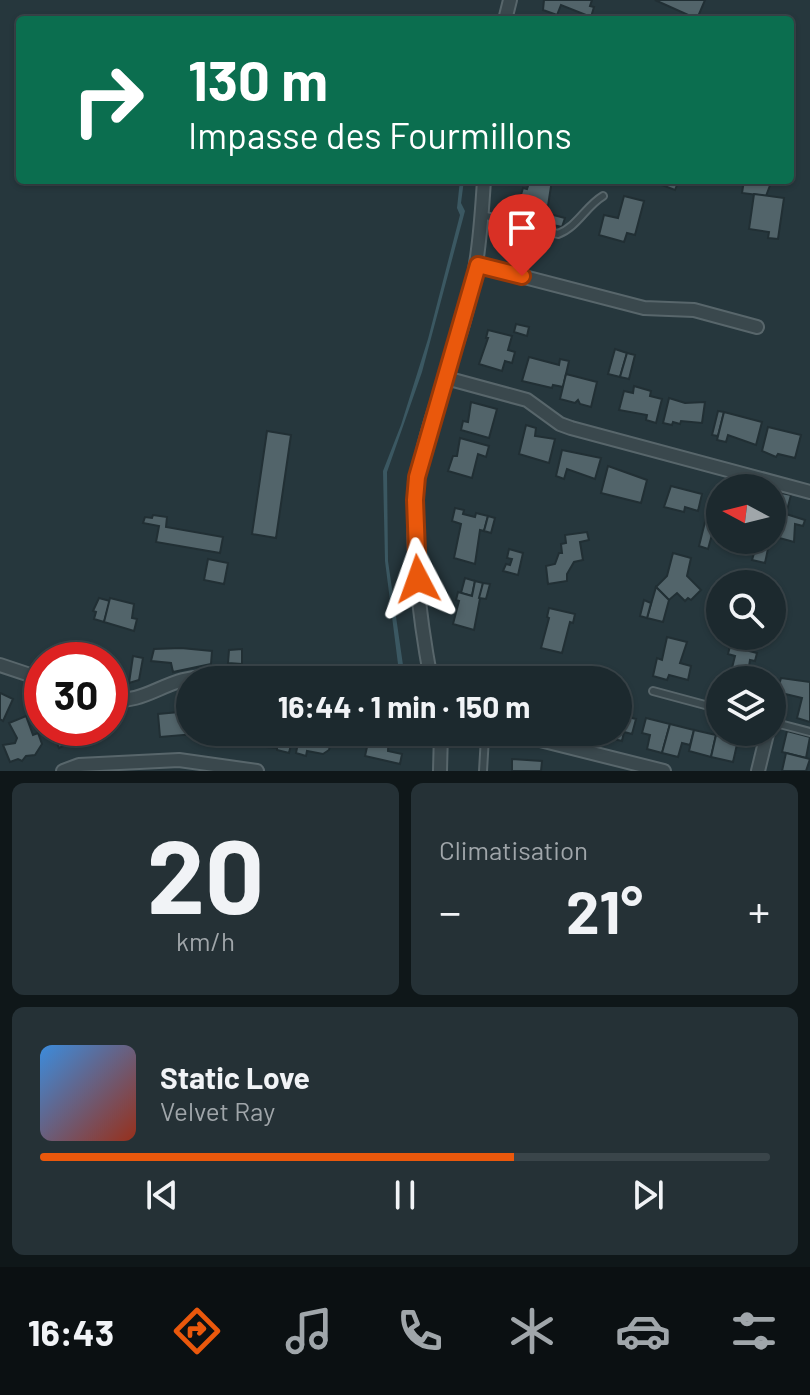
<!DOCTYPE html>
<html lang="fr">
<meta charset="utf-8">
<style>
body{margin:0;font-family:Barlow,sans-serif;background:#253136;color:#f1f3f6;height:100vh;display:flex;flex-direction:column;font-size:30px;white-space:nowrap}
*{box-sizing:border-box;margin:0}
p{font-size:26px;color:#a0a6aa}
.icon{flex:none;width:44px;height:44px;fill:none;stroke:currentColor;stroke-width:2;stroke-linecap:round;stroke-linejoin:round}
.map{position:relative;height:771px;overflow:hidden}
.panel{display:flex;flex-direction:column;gap:12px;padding:12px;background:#0f1719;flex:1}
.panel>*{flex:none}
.guide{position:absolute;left:16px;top:16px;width:778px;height:168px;border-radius:8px;box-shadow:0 2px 6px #0004,0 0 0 2px #3a454a;background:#0b6e4f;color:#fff;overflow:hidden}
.needle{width:52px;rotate:277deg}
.controls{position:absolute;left:706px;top:474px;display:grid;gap:16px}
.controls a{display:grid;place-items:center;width:80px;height:80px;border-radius:50%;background:#1c292e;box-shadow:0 2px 6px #0004,0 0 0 2px #3a454a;font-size:40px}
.speed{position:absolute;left:24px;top:642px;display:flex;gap:16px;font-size:40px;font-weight:700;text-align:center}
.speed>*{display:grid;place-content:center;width:104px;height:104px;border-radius:50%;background:#1c292e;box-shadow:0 2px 6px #0004,0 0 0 2px #3a454a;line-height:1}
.speed .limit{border:12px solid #d22;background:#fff;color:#111}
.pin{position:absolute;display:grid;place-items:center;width:68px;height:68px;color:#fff;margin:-82px -34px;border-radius:50% 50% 50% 0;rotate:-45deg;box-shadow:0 0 8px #0007}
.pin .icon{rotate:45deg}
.me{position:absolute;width:88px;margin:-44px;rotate:356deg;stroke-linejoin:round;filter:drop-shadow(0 0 6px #0008)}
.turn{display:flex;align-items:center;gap:28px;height:168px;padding:0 40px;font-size:36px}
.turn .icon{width:104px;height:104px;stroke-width:2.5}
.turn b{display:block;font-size:56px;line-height:68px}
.big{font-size:60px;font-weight:700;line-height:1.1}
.panel .tile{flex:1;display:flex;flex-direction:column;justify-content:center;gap:12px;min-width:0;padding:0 28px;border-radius:12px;background:#253136}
.panel .dial{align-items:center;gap:0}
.dial b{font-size:104px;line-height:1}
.song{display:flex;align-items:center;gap:24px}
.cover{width:96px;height:96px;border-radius:12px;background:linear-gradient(135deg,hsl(210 70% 55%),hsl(10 70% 35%))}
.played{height:8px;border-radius:4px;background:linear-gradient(90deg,#ea580c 65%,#3a454a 65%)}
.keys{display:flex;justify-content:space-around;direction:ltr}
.heat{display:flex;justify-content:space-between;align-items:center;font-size:44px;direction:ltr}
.panel .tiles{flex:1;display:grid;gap:12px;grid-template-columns:1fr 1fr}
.tile:last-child{grid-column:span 2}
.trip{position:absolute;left:176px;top:666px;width:456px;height:80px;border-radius:40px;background:#1c292e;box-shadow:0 2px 6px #0004,0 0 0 2px #3a454a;font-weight:700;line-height:80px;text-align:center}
.menu{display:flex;height:128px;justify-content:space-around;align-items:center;background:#0b1012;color:#a0a6aa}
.menu .icon{width:56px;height:56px}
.menu .selected{color:#ea580c}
.menu b{font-size:36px;color:#f1f3f6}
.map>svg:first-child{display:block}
.water{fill:#3b5862}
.building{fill:#52646a;stroke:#212f34;stroke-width:2}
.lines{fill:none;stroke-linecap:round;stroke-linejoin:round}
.service-casing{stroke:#58666b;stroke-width:10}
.minor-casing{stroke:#58666b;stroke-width:16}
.service{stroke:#3a484d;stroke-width:6}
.minor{stroke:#3a484d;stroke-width:12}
.route-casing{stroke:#983908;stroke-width:20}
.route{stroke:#ea580c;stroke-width:14}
</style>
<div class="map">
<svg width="810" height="771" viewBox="0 0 810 771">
<rect width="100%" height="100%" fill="#26373d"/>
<path class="water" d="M460,180h4l-3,23 4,8 -43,161 -35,100 1,89 17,118 -5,1 -15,-119 -2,-90 18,-46 27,-86 32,-124 -3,-7z"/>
<g class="building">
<path d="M544,0h48l-2,6 4,1 -3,10 -30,-12 -4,10 -14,-5z"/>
<path d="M655,0h50l-8,19z"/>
<path d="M530,180h22l-4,26 -28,-8 3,-10 4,1z"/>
<path d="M649,180h30l-4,10z"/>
<path d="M744,180h28l-6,16 -24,-3z"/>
<path d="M754,194l30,4 -6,41 -10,-1 1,-6 -20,-3z"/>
<path d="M624,196l20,5 -9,34 -8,-2 -3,9 -25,-7 5,-20 14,3z"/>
<path d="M542,212l23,6 -3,9 -23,-5z"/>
<path d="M516,324l13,3 -2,9 -13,-4z"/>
<path d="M488,330l24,6 -4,14 7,2 -3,11 -7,-2 -3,10 -23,-7 9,-26h-2z"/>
<path d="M615,349l12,4 -7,24 -12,-3z"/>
<path d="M627,353l8,2 -6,24 -9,-2z"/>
<path d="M529,357l30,8 1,-6 9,2 -6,26 -10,-2 -1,3 -30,-7z"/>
<path d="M566,374l31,8 -6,25 -11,-3 -2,-4 -3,3 -15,-4z"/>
<path d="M634,386l17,5 -1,5 12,3 -6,24 -10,-3 1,-5 -28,-5 5,-19 9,2z"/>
<path d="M669,398l16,5 20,-1 -3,21 -21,-2 -1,3 -7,-2 -1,3 -9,-2z"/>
<path d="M471,402l26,7 -8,29 -28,-8 2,-9 5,1z"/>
<path d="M718,411l6,1 -6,24 -6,-1z"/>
<path d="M724,412l38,10 -6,23 -28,-10 -2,7 -9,-2z"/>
<path d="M526,425l10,3 -1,8 20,3 -6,24 -30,-9z"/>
<path d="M768,427l33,8 -6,23 -17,-4 -2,3 -14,-6z"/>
<path d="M267,431l24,4 -15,103 -24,-4z"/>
<path d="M460,438l29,8 -3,11 -8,-3 -6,24 -24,-7 5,-15h4z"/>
<path d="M562,450l39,8 -6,21 -28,-10 -3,10 -8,-3z"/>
<path d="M608,466l39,14 -6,23 -40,-10z"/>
<path d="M671,486l31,8 -4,17 -13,-4 -1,5 -20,-5z"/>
<path d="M777,492l14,3 -5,19 19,6 -2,6 -8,-2 -1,18 -22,-6v-23z"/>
<path d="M455,508l9,2 -1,4 12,3 1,-4 12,3 -4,15 -4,-1 -5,34 -21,-6 7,-34 -9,-3z"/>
<path d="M707,514l10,3 -9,32 -9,-3z"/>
<path d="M153,515l14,2 -1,10 57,10 -3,16 -64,-11 3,-16 -16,-3 2,-6 7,1z"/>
<path d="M488,516l7,2 -4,15 -7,-2z"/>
<path d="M587,532l2,8 -9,2 3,18 -9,2 -7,12v7l-19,3 -2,-18 9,-2 4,-11h3l-1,-9 5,-1 -1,-8z"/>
<path d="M758,540h9l-1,3 3,1 -4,19 -13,-3z"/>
<path d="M509,549l14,4 -5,22 -15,-4 3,-7 4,1 2,-6 -5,-1z"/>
<path d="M673,553l18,5 -4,18 14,14 -10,10 -3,-2 -3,3 -8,-8 -8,7 -13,-13 11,-11z"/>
<path d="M208,559l20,4 -4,21 -20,-4z"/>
<path d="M465,578l10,3 -3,15 -11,-3z"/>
<path d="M475,581l8,2 -9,47 -21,-6 6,-23 -3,-1 2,-8 14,4z"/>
<path d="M483,583l7,1 -4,15 -7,-1z"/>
<path d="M656,587l13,13 -6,22 -16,-4z"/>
<path d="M99,598l11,3 -6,21 -10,-3 2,-7 -3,-1z"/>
<path d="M110,598l24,6 -2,14 5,1 -3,12 -30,-9z"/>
<path d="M644,600l7,3 -4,15 -7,-2z"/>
<path d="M549,608l26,6 -2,9 -3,-1 -8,31 -21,-5 8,-30 -2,-1z"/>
<path d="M667,637l20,5 -7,21 11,3 -3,14 -19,-5 -2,5 -14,-4 4,-18 5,2z"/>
<path d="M730,646l27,7 -2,8 -5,-1 -3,20h-18l6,-24 -7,-2z"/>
<path d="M181,648l31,3 -1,13 -38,8 -2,-9 -20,-2 3,-12z"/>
<path d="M242,649v15l-14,-1 1,-13z"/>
<path d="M133,656l10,2 -4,22 -10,3z"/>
<path d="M781,678l29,4v40l-13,-4 5,-20 -25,-6z"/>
<path d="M0,693l13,6 -10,22 -3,-2z"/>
<path d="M190,711v21h5v2l-35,3 -2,-23z"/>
<path d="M26,716l7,19 5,-2 4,11 -7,11 -9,1 -4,5 -4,-2 -8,3 -7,-17 12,-2 2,-5 -8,-15z"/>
<path d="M628,717l8,2 -4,15 -8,-2 -2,9 -13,-3 2,-6h7v-14l9,2z"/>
<path d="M646,718l24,6 -8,29 -15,-4 3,-14 -8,-2z"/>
<path d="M670,724l24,6 -4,15 -8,-2 -4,14 -16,-4z"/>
<path d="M51,728h43l3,9 -21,5 -1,-2 -16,8z"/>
<path d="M694,730l22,5 -5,22 -22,-6z"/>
<path d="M787,731l23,6 -4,21 -24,-6z"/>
<path d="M208,732h35l-2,9z"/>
<path d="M259,732h35l-5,21 -12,-3v-2l-21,-2z"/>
<path d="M300,732h27l-1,4 6,1 -3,13 -6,4 -16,-3 -1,5 -10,-3z"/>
<path d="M389,732l-1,19 14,3 -2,10 -35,-8 4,-18 -21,-5z"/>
<path d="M716,735l22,5 -5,22 -22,-5z"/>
<path d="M786,753l24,6 -4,12h-24z"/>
<path d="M512,759l30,2 -1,10h-29z"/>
</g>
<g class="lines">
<defs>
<g id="service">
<path d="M482,215l76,19c19,-7 28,-28 45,-38"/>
<path d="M653,691l67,18"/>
<path d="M772,722l38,10"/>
<path d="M483,771l2,-34"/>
</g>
<g id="minor">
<path d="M505,20l5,-20"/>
<path d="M478,265l166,43 50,2 63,17"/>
<path d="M446,378l81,22 33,24 11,4 239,64"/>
<path d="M0,665l42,14"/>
<path d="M431,680c-11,-59 -23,-147 -13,-205 9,-52 30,-101 45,-151 14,-48 18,-95 21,-144"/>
<path d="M110,699c28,5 47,-12 73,-19 30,-7 77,-4 108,0"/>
<path d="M441,735l99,5 124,31"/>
<path d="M63,771l16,-6 100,-5 78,11"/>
<path d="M440,771l1,-39"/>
<path d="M758,771l9,-37"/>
</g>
</defs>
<use href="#service" class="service-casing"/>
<use href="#minor" class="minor-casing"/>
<use href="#service" class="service"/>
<use href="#minor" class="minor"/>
</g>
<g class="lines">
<defs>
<path id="route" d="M418,579l-3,-79 2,-23 61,-212 44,11"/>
</defs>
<use href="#route" class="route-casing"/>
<use href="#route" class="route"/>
</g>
</svg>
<div class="controls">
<a><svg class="needle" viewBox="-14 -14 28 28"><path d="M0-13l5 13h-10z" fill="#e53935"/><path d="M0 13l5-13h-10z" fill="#a0a6aa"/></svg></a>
<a><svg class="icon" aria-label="search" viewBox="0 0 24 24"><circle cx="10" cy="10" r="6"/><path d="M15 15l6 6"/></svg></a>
<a><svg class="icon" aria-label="layers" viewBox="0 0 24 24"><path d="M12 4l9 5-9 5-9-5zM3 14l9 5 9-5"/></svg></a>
</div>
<div class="speed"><div class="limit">30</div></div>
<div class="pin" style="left:522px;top:276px;background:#d93025"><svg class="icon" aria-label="arrive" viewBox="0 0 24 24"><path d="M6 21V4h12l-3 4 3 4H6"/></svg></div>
<svg class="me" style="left:418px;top:579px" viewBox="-20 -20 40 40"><path d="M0-17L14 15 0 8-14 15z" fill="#ea580c" stroke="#fff" stroke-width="4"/></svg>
<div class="trip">16:44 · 1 min · 150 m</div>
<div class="guide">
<div class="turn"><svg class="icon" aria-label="right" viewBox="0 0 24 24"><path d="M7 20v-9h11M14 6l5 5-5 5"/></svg><div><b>130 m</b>Impasse des Fourmillons</div></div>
</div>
</div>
<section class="panel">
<div class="tiles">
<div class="tile dial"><b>20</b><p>km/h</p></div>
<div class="tile"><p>Climatisation</p>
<div class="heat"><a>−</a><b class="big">21°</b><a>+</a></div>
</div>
<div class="tile">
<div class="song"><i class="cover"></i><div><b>Static Love</b><p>Velvet Ray</p></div></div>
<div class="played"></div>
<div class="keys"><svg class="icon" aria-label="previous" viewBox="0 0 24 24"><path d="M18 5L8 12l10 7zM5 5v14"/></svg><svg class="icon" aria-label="pause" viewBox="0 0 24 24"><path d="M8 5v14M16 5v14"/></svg><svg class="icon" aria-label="next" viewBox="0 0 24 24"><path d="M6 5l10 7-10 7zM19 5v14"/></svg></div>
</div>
</div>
</section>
<nav class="menu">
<b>16:43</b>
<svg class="icon selected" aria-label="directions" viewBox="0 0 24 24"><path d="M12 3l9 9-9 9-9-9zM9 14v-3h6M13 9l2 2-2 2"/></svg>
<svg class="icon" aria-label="music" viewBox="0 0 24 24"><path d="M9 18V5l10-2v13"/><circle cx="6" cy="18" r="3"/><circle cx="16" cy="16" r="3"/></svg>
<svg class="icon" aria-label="phone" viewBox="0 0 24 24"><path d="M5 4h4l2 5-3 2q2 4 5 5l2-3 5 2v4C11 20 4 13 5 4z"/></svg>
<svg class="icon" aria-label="climate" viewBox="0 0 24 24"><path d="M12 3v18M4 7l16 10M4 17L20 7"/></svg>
<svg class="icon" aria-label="car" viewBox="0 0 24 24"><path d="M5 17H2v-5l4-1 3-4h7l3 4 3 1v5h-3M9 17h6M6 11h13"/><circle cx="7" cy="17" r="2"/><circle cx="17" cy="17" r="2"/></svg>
<svg class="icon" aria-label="filters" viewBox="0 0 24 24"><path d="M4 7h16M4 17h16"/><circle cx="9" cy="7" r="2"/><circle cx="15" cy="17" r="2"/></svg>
</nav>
